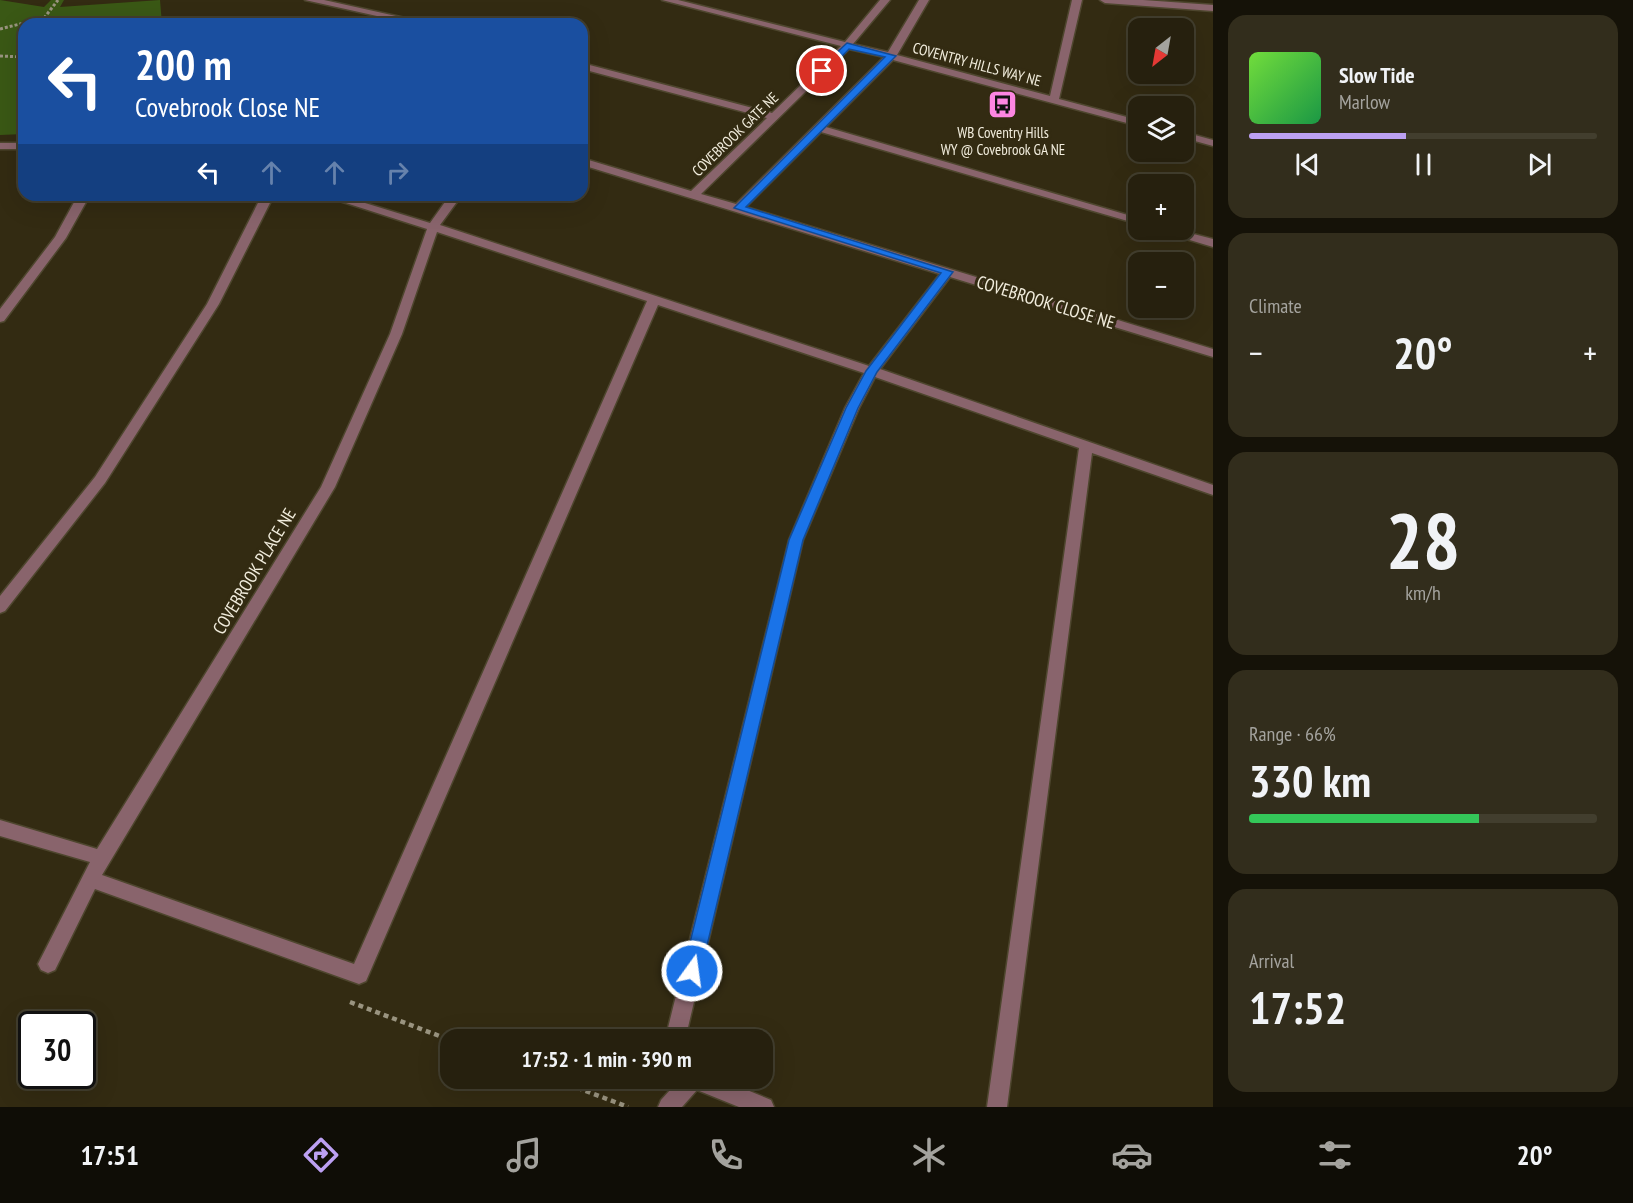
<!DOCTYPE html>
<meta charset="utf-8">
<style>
body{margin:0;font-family:"PT Sans Narrow",sans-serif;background:#322d1c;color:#f1f3f6;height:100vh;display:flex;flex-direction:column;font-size:22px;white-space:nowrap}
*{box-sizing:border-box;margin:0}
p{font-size:20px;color:#a4a39e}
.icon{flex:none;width:33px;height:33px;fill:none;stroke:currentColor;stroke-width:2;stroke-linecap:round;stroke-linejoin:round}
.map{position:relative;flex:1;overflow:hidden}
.drawer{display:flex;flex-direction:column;gap:15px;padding:15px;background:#151208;width:420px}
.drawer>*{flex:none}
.banner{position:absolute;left:18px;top:18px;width:570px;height:183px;border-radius:18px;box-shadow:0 6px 24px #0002,0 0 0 2px #423e2e;background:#1a4fa0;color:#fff;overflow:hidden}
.needle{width:39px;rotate:211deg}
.fabs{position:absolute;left:1128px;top:18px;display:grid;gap:12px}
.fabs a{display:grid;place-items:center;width:66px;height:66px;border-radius:12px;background:#26200e;box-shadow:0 6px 24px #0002,0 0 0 2px #423e2e;font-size:30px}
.speed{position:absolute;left:18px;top:1011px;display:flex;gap:12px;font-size:30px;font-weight:700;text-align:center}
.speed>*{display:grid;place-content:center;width:78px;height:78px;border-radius:50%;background:#26200e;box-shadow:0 6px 24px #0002,0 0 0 2px #423e2e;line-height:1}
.speed .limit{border:3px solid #111;border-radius:9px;background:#fff;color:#111}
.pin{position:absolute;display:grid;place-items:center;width:51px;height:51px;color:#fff;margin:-26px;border:3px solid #fff;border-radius:50%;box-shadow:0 2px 6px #0007}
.me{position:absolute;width:66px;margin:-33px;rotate:14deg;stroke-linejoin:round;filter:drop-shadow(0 0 4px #0008)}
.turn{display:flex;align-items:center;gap:21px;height:126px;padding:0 18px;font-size:27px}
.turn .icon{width:78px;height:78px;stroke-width:2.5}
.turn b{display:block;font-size:42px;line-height:51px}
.lanes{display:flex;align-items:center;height:57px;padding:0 18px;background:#0003;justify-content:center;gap:30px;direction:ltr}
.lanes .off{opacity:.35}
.big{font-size:45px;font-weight:600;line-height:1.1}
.drawer .widget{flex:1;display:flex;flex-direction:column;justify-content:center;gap:9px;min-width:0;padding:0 21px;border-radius:18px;background:#322d1c}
.drawer .dial{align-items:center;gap:0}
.dial b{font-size:78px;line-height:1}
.song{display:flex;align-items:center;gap:18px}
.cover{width:72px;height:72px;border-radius:9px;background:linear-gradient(135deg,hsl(100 70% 55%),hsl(140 70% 35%))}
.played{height:6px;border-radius:3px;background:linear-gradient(90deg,#bca0f2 45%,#423e2e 45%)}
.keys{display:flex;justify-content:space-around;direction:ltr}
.heat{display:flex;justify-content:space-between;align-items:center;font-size:33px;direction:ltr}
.charge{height:9px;border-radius:4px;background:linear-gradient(90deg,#34c759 66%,#423e2e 0)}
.trip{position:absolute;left:440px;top:1029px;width:333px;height:60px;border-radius:18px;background:#26200e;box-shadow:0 6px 24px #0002,0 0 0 2px #423e2e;font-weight:600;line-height:60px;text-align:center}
.tabs{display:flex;height:96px;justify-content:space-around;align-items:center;background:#0f0d06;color:#a4a39e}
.tabs .icon{width:42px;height:42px}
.tabs .on{color:#bca0f2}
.tabs b{font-size:27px;color:#f1f3f6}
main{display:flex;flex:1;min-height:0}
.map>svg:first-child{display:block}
.green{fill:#3a5815}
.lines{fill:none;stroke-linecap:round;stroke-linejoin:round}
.minor-casing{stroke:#4e462e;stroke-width:3}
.path-far1{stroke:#9a9480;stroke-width:3;stroke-dasharray:3 2;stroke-linecap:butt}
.path{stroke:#9a9480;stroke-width:4.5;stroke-dasharray:5 4;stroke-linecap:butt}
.minor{fill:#89646c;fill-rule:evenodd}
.route{fill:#1a73e8;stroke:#114b97;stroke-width:1.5}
.labels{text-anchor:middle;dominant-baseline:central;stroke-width:6;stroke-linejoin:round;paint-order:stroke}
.far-street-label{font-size:15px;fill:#f1ecdc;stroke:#332b12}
.far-poi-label{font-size:15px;fill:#f1ecdc;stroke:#332b12}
.street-label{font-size:18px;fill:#f1ecdc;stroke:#332b12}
</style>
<main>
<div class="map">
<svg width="1213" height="1107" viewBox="0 0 1213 1107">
<rect width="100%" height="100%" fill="#332b12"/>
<path class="green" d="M0,0l44,7 7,-7h13l-4,7 100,-7 2,24h-138v110l-24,1z"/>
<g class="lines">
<defs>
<g id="minor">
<path d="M305,0h19l108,24h-19z"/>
<path d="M662,0h16l167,42 35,-42h10l-37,44 35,8 31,-52h10l-32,55 153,41 22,-96h10l-23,99 79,21v6l-245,-66 -67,67 312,91v6l-317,-92 -75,75 467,142v8l-263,-80 -70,92 333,116v10l-121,-42 -85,654h-20l92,-659 -204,-71 -16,31 -56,132 -118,500h-20l124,-500 56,-132 19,-35 -206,-68 -292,676 -7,3 -264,-95 -40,81 -7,3 -7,-3 -3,-6 52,-102 -90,-26v-16l97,29 224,-362 69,-153 37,-105 -106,-34h18l91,28 20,-28h12l-22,30 429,141 71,-92 -358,-109v-7l109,33 76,-73 -185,-49v-6l190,50 69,-67zM849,49l35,8 -148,147 -35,-10zM437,232l210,69 -293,663 -252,-89 233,-388 67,-153z"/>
<path d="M1100,0h43l70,5v6l-108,-8z"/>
<path d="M1184,132l29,8v6l-29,-8z"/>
<rect x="0" y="143" width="24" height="6"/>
<path d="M78,195h12l-24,43 -62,83 -4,1v-13l55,-72z"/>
<path d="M262,195h12l-55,109 -114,179 -100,128 -5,2v-17l95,-119 112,-173z"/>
<path d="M1161,230h17l35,9v8l-50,-15z"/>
<path d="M681,1078h37l53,22 3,7h-35l-42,-17 -15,17h-24l3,-7z"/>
</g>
</defs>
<use href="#minor" class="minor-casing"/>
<g class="path-far1">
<path d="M41,22l17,-22"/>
<path d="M0,29l24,-6 28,1"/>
<path d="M0,56l24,1"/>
</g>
<g class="path">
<path d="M350,1002l100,38"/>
<path d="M552,1078l76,29"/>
</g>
<use href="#minor" class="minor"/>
</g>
<path class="route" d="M847,43l49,13 -150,151 207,65 -76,100 -19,36 -55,132 -102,431 -3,6 -6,2 -6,-2 -3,-6 106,-431 57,-132 20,-37 75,-98 -207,-65 151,-151 -36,-8 -23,24h-7v-4z"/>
<defs>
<symbol id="bus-square" viewBox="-11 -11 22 22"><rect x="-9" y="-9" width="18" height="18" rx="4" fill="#fd86e2" stroke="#332b12"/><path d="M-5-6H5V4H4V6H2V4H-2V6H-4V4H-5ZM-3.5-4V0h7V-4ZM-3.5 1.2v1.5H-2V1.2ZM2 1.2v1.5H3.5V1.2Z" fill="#111"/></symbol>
</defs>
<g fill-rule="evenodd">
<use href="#bus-square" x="986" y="88" width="33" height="33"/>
</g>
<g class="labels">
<g class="far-street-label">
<text transform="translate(977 64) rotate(15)">COVENTRY HILLS WAY NE</text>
<text transform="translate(735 134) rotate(-44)">COVEBROOK GATE NE</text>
</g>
<g class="far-poi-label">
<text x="1003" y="132">WB Coventry Hills<tspan x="1003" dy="17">WY @ Covebrook GA NE</tspan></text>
</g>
<g class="street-label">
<text transform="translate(1046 302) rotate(17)">COVEBROOK CLOSE NE</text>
<text transform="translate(254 571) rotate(-59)">COVEBROOK PLACE NE</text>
</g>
</g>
</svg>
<div class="fabs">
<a><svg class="needle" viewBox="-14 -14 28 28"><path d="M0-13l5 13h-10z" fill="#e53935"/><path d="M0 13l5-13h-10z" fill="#a4a39e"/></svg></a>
<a><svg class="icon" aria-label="layers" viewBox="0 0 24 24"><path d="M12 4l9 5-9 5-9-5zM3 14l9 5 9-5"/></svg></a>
<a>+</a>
<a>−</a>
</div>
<div class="speed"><div class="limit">30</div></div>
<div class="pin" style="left:822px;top:71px;background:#d93025"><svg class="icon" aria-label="arrive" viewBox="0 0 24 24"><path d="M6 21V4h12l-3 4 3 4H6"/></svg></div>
<svg class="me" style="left:692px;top:971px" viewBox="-20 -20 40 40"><circle r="17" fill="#1a73e8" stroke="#fff" stroke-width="3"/><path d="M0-11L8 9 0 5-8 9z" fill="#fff"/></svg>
<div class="trip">17:52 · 1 min · 390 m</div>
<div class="banner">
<div class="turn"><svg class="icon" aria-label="left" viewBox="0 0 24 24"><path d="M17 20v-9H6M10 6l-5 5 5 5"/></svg><div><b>200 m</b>Covebrook Close NE</div></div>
<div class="lanes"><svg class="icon" aria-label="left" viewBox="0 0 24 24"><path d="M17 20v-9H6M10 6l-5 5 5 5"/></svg><svg class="icon off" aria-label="ahead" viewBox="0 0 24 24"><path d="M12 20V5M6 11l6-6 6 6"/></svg><svg class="icon off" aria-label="ahead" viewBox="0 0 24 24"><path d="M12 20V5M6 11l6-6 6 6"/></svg><svg class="icon off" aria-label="right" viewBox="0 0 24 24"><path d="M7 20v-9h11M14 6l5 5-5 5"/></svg></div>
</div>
</div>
<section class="drawer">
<div class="widget">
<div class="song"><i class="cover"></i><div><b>Slow Tide</b><p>Marlow</p></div></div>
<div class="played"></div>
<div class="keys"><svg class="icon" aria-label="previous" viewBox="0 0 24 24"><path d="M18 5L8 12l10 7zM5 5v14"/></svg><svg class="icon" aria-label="pause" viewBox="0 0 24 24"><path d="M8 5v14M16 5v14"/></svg><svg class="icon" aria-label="next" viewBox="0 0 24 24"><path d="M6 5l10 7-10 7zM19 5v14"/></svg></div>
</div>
<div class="widget"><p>Climate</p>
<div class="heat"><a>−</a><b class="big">20°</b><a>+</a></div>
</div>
<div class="widget dial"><b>28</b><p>km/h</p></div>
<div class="widget"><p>Range · 66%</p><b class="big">330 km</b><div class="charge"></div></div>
<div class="widget"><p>Arrival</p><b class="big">17:52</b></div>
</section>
</main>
<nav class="tabs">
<b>17:51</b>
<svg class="icon on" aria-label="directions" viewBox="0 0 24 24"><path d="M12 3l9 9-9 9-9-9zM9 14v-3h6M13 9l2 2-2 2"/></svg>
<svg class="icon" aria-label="music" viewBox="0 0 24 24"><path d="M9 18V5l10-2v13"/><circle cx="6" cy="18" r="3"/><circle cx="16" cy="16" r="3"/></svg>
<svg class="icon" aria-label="phone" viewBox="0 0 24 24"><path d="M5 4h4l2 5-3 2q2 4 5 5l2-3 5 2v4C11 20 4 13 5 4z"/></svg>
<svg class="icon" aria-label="climate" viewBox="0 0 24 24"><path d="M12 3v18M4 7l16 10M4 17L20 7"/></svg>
<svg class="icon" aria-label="car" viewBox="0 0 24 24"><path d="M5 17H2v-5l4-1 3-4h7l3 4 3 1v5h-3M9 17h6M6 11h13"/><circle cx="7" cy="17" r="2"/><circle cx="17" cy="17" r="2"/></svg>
<svg class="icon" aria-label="filters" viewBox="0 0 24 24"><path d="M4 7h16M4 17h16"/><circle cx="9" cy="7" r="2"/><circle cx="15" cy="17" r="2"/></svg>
<b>20°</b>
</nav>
